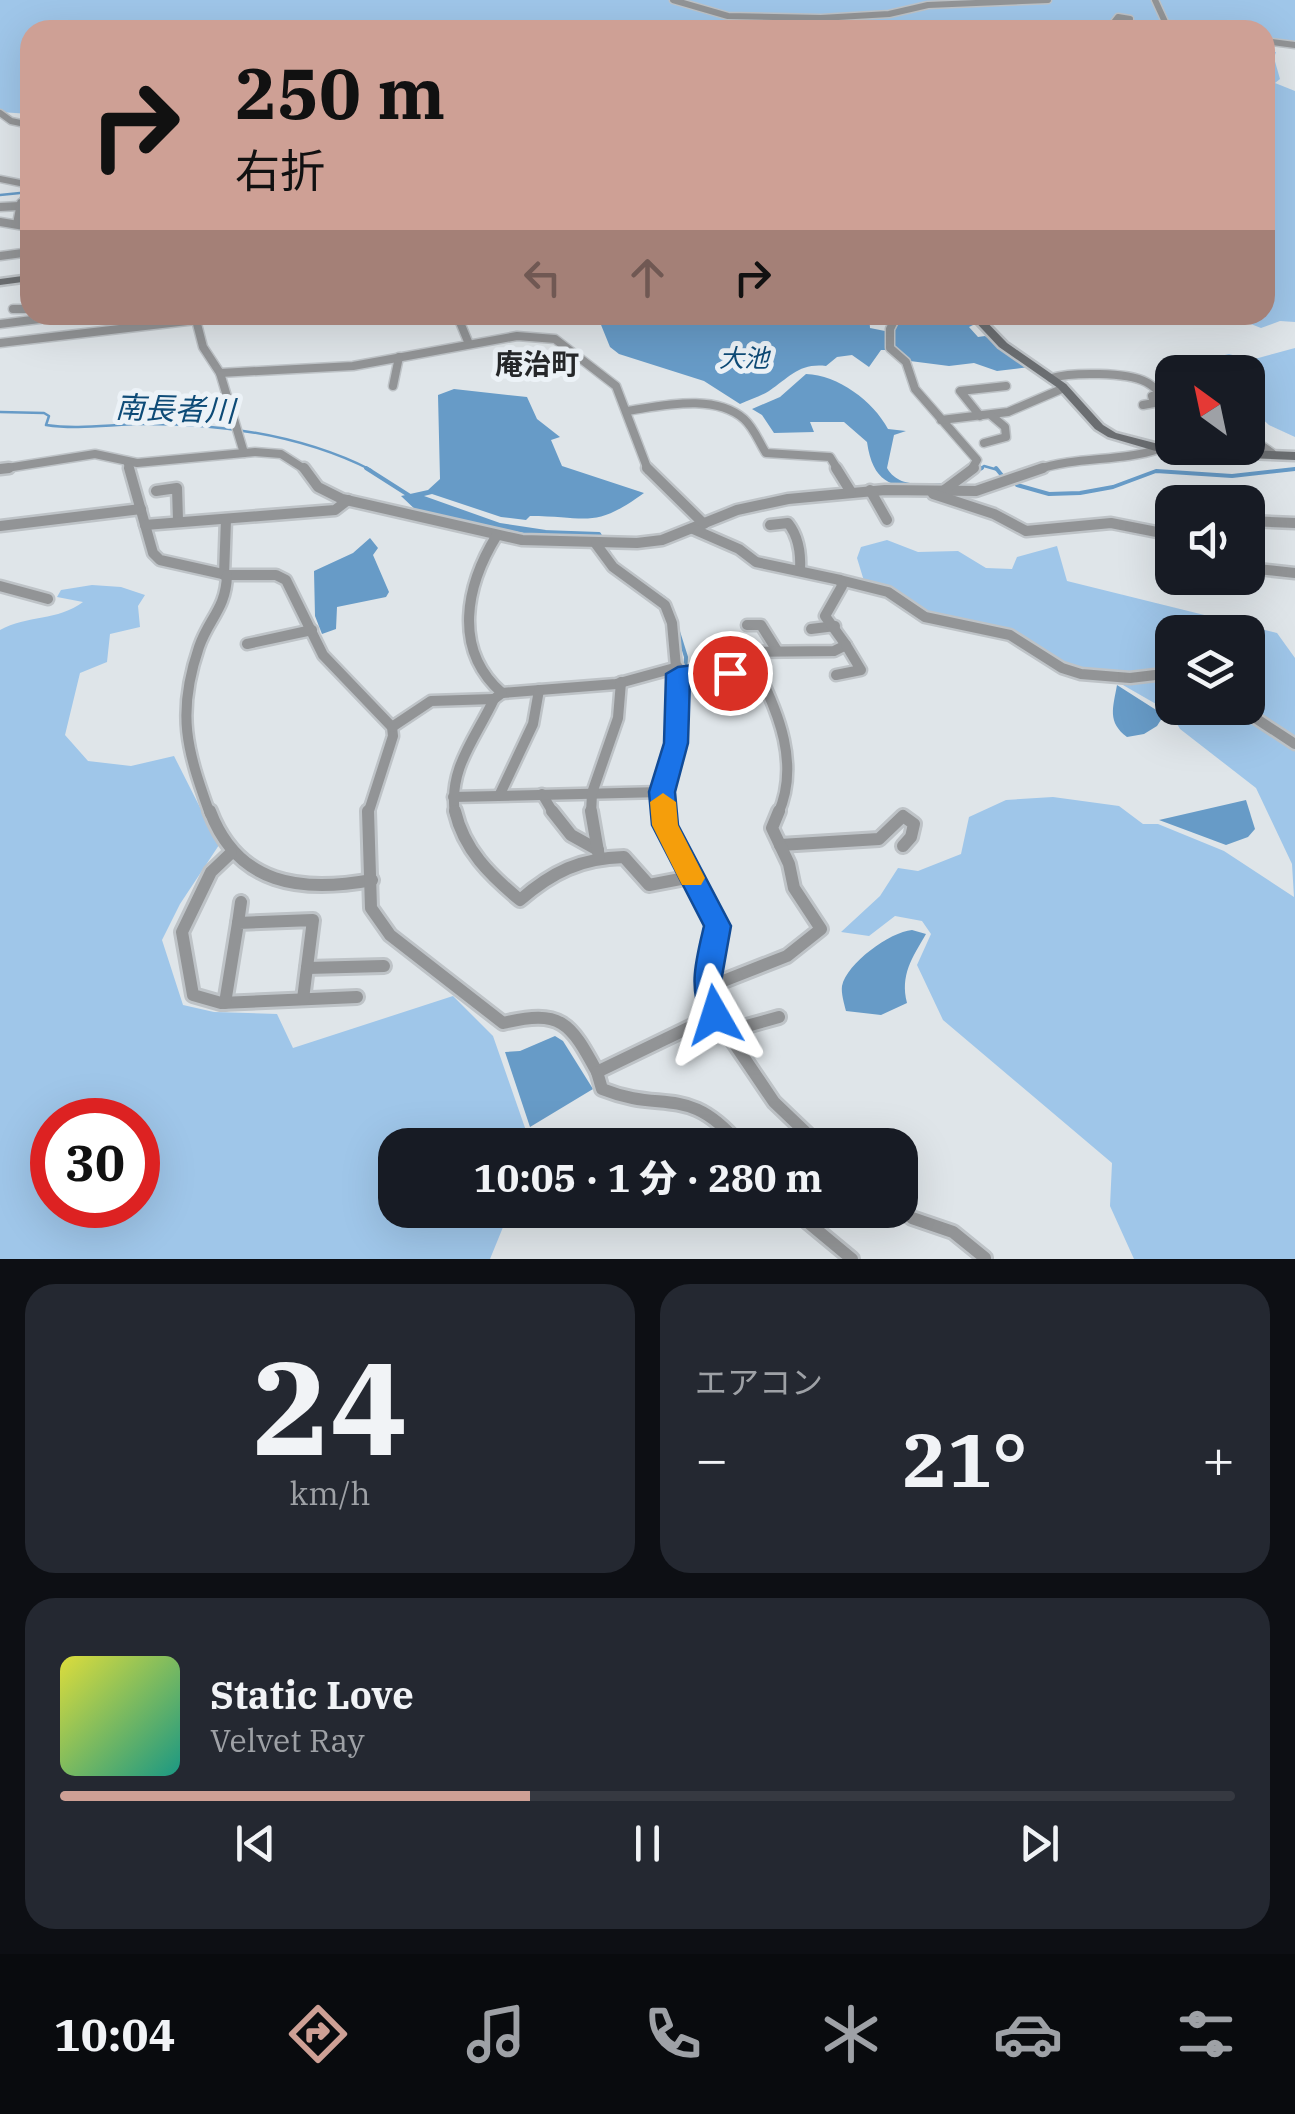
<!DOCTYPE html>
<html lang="ja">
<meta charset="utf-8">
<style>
body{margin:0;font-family:"IBM Plex Serif","Noto Sans JP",serif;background:#242831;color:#f1f3f6;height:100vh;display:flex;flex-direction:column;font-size:38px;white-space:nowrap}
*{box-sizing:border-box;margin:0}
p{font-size:32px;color:#9ea1a6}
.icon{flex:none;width:55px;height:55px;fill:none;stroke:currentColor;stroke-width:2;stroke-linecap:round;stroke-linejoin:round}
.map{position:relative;height:1259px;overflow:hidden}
.panel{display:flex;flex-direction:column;gap:25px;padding:25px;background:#0d0f14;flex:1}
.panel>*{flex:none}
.top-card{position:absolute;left:20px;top:20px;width:1255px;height:305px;border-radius:30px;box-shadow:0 10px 40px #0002;background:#cea095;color:#111;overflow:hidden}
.needle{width:65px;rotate:327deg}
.fabs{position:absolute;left:1155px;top:355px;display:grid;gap:20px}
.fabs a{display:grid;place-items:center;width:110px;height:110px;border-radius:20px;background:#171b24;box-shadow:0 10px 40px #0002;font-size:50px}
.speed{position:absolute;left:30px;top:1098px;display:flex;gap:20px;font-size:50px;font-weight:700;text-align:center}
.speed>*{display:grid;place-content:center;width:130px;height:130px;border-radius:50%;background:#171b24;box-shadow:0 10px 40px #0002;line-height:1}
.speed .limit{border:15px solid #d22;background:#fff;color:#111}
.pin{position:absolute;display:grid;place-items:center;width:85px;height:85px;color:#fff;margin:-42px;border:5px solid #fff;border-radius:50%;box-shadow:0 2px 10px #0007}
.me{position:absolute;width:110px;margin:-55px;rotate:354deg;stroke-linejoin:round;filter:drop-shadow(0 0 8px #0008)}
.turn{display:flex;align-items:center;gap:35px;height:210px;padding:0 50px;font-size:45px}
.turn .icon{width:130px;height:130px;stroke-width:2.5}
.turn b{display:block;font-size:70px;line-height:85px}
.lanes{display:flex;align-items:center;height:95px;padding:0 50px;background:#0003;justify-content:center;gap:50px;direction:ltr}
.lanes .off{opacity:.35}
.big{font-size:75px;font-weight:800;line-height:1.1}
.panel .card{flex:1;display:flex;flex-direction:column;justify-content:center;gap:15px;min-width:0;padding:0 35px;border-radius:30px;background:#242831}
.panel .dial{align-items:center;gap:0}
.dial b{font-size:130px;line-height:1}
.song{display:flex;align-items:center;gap:30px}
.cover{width:120px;height:120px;border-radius:15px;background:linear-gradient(135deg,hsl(60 70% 55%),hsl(170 70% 35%))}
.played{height:10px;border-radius:5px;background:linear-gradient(90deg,#cea095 40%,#363941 40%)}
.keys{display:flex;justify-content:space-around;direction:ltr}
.heat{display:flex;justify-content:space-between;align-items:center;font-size:55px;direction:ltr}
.panel .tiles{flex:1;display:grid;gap:25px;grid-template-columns:1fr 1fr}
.card:last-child{grid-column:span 2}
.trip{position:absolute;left:378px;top:1128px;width:540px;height:100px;border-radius:30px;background:#171b24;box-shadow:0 10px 40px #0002;font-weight:800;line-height:100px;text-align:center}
.tab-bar{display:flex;height:160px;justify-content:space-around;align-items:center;background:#090b0e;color:#9ea1a6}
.tab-bar .icon{width:70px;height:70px}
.tab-bar .selected{color:#cea095}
.tab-bar b{font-size:45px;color:#f1f3f6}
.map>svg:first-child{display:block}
.green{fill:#9fc6e9;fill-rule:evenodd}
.water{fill:#679bc7}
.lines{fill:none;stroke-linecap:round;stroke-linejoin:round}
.stream-far2{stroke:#679bc7;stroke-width:2.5}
.stream-far1{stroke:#679bc7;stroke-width:4}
.stream{stroke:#679bc7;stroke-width:5}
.street-far3-casing{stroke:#bec3c7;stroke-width:9}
.street-far2-casing{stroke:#bec3c7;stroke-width:11}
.street-far1-casing{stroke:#bec3c7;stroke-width:15}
.street-casing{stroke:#bec3c7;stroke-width:18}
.secondary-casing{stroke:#bec3c7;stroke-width:5}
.street-far3{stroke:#929496;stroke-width:6}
.street-far2{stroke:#929496;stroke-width:8}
.street-far1{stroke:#929496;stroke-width:10}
.street{stroke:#929496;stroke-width:12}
.secondary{fill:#6b6e71;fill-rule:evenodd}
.route{fill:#1a73e8;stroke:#114b97;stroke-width:2.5}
.slow{fill:#f59e0b}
.labels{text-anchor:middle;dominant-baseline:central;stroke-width:10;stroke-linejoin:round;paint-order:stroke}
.far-water-label{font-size:25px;font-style:italic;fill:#0e4b77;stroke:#ecf2f7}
.far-quarter-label{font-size:28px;font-weight:bold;fill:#26282a;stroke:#ecf2f7}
.water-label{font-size:30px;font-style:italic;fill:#0e4b77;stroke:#ecf2f7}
</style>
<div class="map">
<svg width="1295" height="1259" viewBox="0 0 1295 1259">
<rect width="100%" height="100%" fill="#dfe5e9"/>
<g class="green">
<path d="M0,0h1295v48l-30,-3v-15h-1235v84l-30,-2z"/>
<path d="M1265,51l11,1 -2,6 6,21 -5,4 20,8v231l-15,-1 -19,7 -33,-13h37z"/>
<path d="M1295,348v89l-26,-12 -21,-19v-34h-49l-26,-5 56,-13 22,6z"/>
<path d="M887,540l31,12 40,-1 28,17 26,1 5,-12 40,-11 10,35 210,52 18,25v601h-161l-24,-53 2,-43 -169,-143 -26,-55 14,-31 -9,-13 -27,-5 -26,20 -28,-4 39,-36 18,-28 20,3 43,-17 8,-37 37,-17 47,-3 66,9 24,18h15l66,27 70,46 -2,-33 -36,-76 -76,-59 -10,-17 -68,-39 -39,-10 -60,-34 -84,-20 -55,-28 -7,-23 4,-11zM1172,632h76v76h-76z"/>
<path d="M92,585l29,2 24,8 -7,11 2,21 -30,7 -3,28 -27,11 -15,62 23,26 43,5 43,-10 45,89 -39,59 -18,36 21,65 31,7 63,2 16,34 160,-52 40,40 38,109h-136v65h115l-20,49h-490v-629c27,-15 58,-9 83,-28l-26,-5 4,-7zM138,1120v85h-86v-85z"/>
</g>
<g class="water">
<path d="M597,315h272l1,13 15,3 1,19h-5l-12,17 -17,-12 -15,2 -11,9c-27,-3 -36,11 -57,25 -8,5 -20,9 -29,13l-36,-23 -85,-27 -9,-7z"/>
<path d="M901,315h66l8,9 -6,3 9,10 7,-1 44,31 -32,4 -23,-8 -25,3 -39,-5 -17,-14v-13z"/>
<path d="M806,374c32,1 67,27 82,55l18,2 -12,4 -7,33c12,21 37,15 59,15l-3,4c-43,1 -69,4 -76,-45l-23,-20h-34l4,10 -40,1 -12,-18 -10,-6 28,-12z"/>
<path d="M454,389l73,8 10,22 23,18 -9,3 11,26 82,27c-51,37 -56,23 -114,23l-4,4 -25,-3 -69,-23 -8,2 76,27 46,7 -6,6 -121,-23 -18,-17 27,-6 12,-11 -2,-84z"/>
<path d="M370,538l8,10 -5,7 16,37 -3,5 -49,10 -1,22 -14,5 -7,-18 -1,-45 39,-18z"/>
<path d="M1117,685l47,30 -7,11 -13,8 -17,3c-20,-15 -14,-29 -10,-52z"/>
<path d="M1246,800l9,29 -7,8 -22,8 -67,-25z"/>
<path d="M912,930l14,4c-14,24 -26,41 -19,69l-26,12 -35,-4c-2,-8 -5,-18 -4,-25 5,-23 48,-54 70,-56z"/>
<path d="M555,1036l8,5 30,48 -63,38 -25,-75 15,-1z"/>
</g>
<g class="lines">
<g class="stream-far2">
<path d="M0,195l30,-3"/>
<path d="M0,412l44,1 5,3 -3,9c33,5 67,-1 100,-1 77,0 156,11 225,46"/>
<path d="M978,470l6,-4 14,4"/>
<path d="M1286,470l9,-1"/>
</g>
<g class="stream-far1">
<path d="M366,468l44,28"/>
<path d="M996,468l8,10"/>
<path d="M976,471l6,-3"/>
<path d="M1017,485l32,9 31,-1 33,-6 43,-16 76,5 63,-7"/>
<path d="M543,532l56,2 11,21"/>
<path d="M643,584l21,14"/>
<path d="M670,606l16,51 -5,76"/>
<path d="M671,814l8,-62"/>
</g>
<path class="stream" d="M671,811l4,20"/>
<defs>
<g id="street-far3">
<path d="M673,0l55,16 93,2 68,-4 39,-9 120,-5"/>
<path d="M1155,0l11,24 61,3"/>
<path d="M1108,30l10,-13 12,2 -4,11"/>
<path d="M1265,41l30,4"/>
<path d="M0,113l11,8 19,4"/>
<path d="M0,179l30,6"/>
<path d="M20,205l7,-12"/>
</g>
<g id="street-far2">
<path d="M0,207l20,-1"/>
<path d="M0,222l30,5"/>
<path d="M17,224l4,-21"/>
<path d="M0,256l30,-4"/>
<path d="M13,309h17"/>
<path d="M457,315l12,29"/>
<path d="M897,315l-7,14v19l16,14 9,27 62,71 -6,10"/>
<path d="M195,316l8,31 17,26 24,80"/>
<path d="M195,318l24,-3"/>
<path d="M0,324l71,-9"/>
<path d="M0,343l196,-23"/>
<path d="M220,373l133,-7 164,-30 38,3 61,47 32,84"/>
<path d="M1051,378c21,-6 76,-6 95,4 10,5 14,13 26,17"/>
<path d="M393,386l6,-29"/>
<path d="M1143,405l11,-2 -2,-7 6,-1"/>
<path d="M626,411c36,-5 88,-18 118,8 10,9 15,23 22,34l64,4 8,13"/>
<path d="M980,416l-20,-25 46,-5"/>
<path d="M941,420l67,-8 56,-24"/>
<path d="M1248,436l24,17"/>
<path d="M984,443l22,-6 -1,-10 -13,-11"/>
<path d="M127,461l3,9"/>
<path d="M0,469l95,-15 42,9 118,-11 26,2 25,16"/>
<path d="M1036,470c41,-14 83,-8 123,-21"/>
</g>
<g id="street-far1">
<path d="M129,468l24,85 7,7 67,15h49l10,5 37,75 69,72 1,9 -25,78"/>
<path d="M304,468l14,19 24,12 180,41 115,3 25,-3 75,-30 51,-11 97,-9 91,1 67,-23"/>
<path d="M647,468l57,56"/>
<path d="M836,468l15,24"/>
<path d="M0,469l9,-1"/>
<path d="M870,490l17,30"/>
<path d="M156,491l21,-3 1,32"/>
<path d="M943,491l31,-23"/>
<path d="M933,494l61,20 32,17 85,-8 61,12"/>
<path d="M1248,521l47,2"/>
<path d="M145,525l190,-15 13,-10"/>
<path d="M770,525l18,-2c11,14 13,30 12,47"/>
<path d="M0,526l141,-17"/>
<path d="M497,535c-31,50 -45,114 5,158l114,-9 62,-17"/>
<path d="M596,544l17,23 52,38 7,18 6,66 -2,54 -14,49 2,22"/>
<path d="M1248,568l47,5"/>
<path d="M224,575l2,-56"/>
<path d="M840,580l48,12 37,25 85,18 52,33 19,6 49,4 42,-5"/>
<path d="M0,586l48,13"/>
<path d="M747,625h14l15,24"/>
<path d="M811,629l24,-3"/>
<path d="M247,644l65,-14"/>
<path d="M756,668c23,45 44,97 22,146"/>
<path d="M678,674l78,-6 -6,-16 84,-1 12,-6 -21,-29 17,-30 -2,-6 -84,-18 -17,-13 -46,-20"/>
<path d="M836,675l25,-5 -15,-25"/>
<path d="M1240,708l55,36"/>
<path d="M392,727l39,-26 63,-2"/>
<path d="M500,794l33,-70 6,-34"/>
<path d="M542,794l12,20"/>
<path d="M453,797l209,-5"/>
<path d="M210,814c-23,-64 -34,-100 -11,-167 10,-29 27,-38 28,-72"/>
<path d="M455,814c-7,-46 21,-76 39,-115l8,-6"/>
<path d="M591,814l1,-21 26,-75 3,-36"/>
</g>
<g id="street">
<path d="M210,811c28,74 91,82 162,69"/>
<path d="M368,811l3,97 19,27 113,88c58,-14 67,-1 94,49l118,-57"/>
<path d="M455,811c9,39 35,64 65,89 32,-28 61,-42 104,-43l25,28 42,-8"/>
<path d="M552,811l19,24 27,15"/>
<path d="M591,811l8,46"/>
<path d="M664,811l1,14 53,100 -12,57 9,33 59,87 45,43"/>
<path d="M780,845l99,-6 24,-23 11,8 -3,13 -8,9"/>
<path d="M231,853l-20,19 -29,60 11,63 28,8 136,-6"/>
<path d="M238,923l3,-21"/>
<path d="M307,968l77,-2"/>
<path d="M708,987l79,-31 34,-27 -27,-41 -5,-24 -17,-36 7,-17"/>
<path d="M225,1003l13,-80 75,-3 -10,79"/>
<path d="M725,1032l54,-15"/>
<path d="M597,1072l5,17c62,25 86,-6 138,56"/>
<path d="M900,1209l12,9 41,14 32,26"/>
<path d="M793,1210l59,49"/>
</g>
<g id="secondary">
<path d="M30,275v6l-30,4v-6z"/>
<path d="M969,315h11l27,28 59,41 37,41 13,8 54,14 125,5v8l-126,-5 -61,-18 -13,-8 -37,-41 -59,-41z"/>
</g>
</defs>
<use href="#street-far3" class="street-far3-casing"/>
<use href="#street-far2" class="street-far2-casing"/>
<use href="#street-far1" class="street-far1-casing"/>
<use href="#street" class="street-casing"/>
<use href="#secondary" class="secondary-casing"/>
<use href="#street-far3" class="street-far3"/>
<use href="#street-far2" class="street-far2"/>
<use href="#street-far1" class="street-far1"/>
<use href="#street" class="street"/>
<use href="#secondary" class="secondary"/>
</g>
<path class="route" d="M717,662l22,6 3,5 -12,7 -13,-3 -27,3 -2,63 -13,49 3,33 53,101 -10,56 9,33 -4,8 -11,4 -10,-4c-18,-33 -9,-63 -1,-97l-52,-101 -3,-33 15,-49 2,-69 12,-7z"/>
<path class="slow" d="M663,793l13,9 2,23 27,53 -4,7h-19l-30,-60 -2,-23z"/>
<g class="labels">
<g class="far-water-label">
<text x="744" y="357">大池</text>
</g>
<g class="far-quarter-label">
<text x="537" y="363">庵治町</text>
</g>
<g class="water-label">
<text transform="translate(175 408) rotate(2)">南長者川</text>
</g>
</g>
</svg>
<div class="fabs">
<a><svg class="needle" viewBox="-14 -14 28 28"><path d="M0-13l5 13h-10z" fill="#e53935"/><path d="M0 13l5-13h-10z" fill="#9ea1a6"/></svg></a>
<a><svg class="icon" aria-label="sound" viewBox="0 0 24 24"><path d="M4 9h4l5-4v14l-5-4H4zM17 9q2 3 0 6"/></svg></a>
<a><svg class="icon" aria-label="layers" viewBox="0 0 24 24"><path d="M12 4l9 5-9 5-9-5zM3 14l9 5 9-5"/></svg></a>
</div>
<div class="speed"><div class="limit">30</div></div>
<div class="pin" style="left:730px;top:673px;background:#d93025"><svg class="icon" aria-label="arrive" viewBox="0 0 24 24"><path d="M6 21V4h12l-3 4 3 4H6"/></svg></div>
<svg class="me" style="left:715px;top:1015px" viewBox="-20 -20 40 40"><path d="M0-17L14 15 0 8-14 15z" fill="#1a73e8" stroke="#fff" stroke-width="4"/></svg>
<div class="trip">10:05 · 1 分 · 280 m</div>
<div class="top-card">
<div class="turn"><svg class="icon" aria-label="right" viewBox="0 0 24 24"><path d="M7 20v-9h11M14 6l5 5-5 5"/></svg><div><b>250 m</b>右折</div></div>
<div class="lanes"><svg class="icon off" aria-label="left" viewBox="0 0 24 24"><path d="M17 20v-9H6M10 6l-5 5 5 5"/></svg><svg class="icon off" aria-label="ahead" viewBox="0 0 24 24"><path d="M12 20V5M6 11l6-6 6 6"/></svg><svg class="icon" aria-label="right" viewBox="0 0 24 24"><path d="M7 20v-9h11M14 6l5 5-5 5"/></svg></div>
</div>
</div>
<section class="panel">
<div class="tiles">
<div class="card dial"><b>24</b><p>km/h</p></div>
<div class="card"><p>エアコン</p>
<div class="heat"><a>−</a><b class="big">21°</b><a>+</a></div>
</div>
<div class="card">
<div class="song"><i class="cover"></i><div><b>Static Love</b><p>Velvet Ray</p></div></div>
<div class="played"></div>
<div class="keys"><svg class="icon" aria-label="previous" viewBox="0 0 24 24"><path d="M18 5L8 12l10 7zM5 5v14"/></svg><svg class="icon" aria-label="pause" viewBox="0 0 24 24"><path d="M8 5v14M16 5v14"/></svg><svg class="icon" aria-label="next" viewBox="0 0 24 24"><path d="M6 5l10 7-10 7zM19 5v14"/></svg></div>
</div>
</div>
</section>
<nav class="tab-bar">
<b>10:04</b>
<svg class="icon selected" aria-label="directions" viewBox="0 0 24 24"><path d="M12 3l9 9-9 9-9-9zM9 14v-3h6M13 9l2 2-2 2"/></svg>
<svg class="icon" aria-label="music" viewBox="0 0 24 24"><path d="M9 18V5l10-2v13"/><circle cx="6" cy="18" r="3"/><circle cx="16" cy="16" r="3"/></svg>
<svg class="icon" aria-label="phone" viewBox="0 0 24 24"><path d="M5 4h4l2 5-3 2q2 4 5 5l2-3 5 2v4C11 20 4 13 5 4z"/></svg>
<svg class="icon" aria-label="climate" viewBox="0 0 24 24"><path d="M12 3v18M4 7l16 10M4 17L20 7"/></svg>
<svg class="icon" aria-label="car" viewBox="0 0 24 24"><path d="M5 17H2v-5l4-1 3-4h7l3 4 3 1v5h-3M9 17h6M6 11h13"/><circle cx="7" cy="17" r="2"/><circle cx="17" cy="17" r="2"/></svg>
<svg class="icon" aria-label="filters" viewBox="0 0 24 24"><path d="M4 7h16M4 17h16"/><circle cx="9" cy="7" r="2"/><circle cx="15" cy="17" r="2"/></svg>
</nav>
